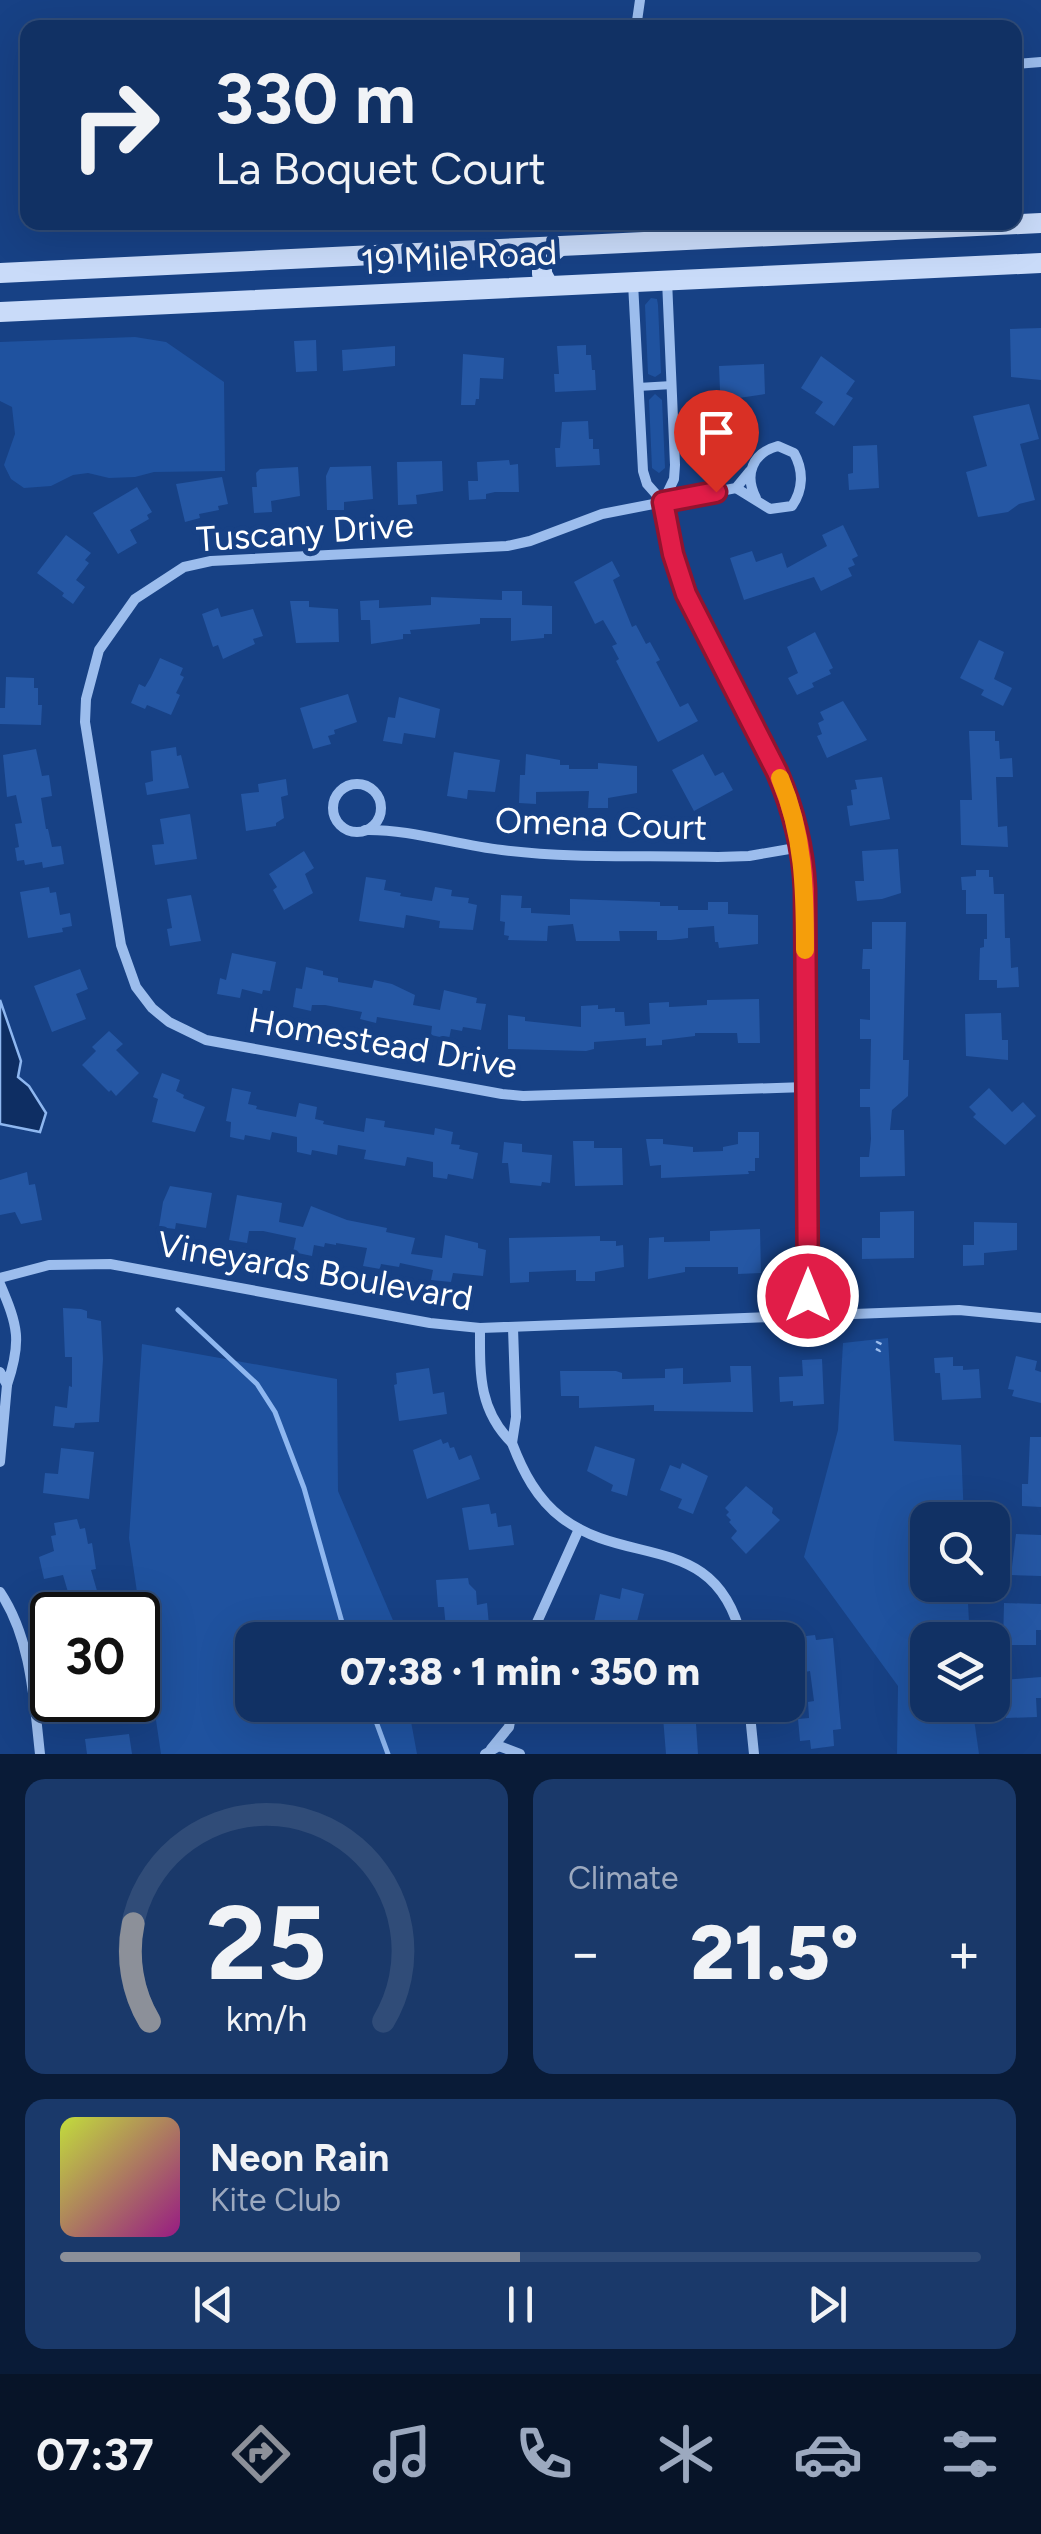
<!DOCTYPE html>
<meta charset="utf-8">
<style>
body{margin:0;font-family:Figtree,sans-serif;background:#1a396a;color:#f1f3f6;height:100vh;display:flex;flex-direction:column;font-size:38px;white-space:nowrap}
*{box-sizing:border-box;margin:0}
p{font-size:32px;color:#9ca9bf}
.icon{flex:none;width:55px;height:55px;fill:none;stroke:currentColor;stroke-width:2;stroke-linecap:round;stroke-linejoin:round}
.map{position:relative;height:1754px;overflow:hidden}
.drawer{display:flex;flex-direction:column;gap:25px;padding:25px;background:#091b37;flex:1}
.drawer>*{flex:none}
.top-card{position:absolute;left:20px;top:20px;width:1002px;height:210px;border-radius:20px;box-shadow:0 10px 40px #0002,0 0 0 2px #304c78;background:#113164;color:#f1f3f6;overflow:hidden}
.fabs{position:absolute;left:910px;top:1502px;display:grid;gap:20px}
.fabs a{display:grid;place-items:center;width:100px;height:100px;border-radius:20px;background:#113164;box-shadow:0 10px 40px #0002,0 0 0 2px #304c78;font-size:50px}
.speed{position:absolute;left:30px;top:1592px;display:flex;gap:20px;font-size:50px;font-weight:700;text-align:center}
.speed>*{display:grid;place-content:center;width:130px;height:130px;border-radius:50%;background:#113164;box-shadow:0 10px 40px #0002,0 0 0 2px #304c78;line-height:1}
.speed .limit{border:5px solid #111;border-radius:15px;background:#fff;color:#111}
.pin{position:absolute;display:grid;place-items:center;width:85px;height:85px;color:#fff;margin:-102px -42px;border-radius:50% 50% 50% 0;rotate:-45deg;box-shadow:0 0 10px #0007}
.pin .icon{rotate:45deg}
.me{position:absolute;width:110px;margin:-55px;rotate:0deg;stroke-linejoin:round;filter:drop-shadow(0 0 8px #0008)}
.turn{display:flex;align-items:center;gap:35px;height:210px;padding:0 30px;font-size:45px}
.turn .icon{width:130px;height:130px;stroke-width:2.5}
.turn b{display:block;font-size:70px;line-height:85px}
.big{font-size:75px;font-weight:800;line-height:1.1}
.drawer .card{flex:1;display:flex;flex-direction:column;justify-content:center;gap:15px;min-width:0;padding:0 35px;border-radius:20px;background:#1a396a}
.drawer .dial{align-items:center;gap:0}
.dial svg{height:260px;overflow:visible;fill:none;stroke:#304c78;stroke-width:7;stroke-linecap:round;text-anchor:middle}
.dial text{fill:#f1f3f6;stroke:none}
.song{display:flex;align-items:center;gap:30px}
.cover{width:120px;height:120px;border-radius:15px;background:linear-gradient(135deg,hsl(70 70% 55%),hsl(310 70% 35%))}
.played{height:10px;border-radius:5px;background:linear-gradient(90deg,#8c9099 50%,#304c78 50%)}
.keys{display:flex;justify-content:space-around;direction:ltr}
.heat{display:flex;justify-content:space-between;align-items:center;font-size:55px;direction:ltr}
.drawer .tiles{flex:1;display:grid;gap:25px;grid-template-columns:1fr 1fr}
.card:last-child{grid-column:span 2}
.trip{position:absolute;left:235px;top:1622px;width:570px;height:100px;border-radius:20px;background:#113164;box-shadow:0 10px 40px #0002,0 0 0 2px #304c78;font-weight:800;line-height:100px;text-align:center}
.tab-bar{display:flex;height:160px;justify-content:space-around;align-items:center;background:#071428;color:#9ca9bf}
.tab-bar .icon{width:70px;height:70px}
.tab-bar .selected{color:#8c9099}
.tab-bar b{font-size:45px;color:#f1f3f6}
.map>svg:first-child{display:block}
.green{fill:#1f529f}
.water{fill:#0e2e63;stroke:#8eb7f0;stroke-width:2.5}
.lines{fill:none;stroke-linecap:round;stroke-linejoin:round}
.stream{stroke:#8eb7f0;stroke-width:5}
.building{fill:#2557a4}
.path{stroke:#9cbded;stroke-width:2.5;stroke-dasharray:5 8;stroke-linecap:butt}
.service{stroke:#9cbded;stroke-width:8}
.minor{stroke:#9cbded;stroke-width:10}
.secondary{stroke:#c9dbf9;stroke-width:20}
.route-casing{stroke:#92132f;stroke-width:25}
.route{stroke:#e11d48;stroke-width:18}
.slow{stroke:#f59e0b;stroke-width:18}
.labels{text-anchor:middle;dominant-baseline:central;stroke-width:10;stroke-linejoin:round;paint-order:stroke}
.street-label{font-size:35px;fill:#fff;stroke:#174185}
</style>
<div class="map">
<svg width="1041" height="1754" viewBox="0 0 1041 1754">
<rect width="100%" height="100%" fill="#174185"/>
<g class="green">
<path d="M651,298l6,1 1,6 3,68 -6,4 -7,-3 -3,-69z"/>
<path d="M135,337l31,5 58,40 1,89 -71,1 -19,5 -26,1 -21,-5 -15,2 -22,11 -27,2 -13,-9 -7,-14 11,-31 -3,-27 -12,-6v-59z"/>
<path d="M655,394l7,6 3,68 -6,5 -7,-5 -3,-68z"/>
<path d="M888,1338l6,103 67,4 3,75h-36v65h39l3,55h-42v65h44l7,49h-82l1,-68 -94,-129 34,-127 5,-87z"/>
<path d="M142,1344l195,35 1,112 57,134 2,15h-145v65h156l9,49h-256l-32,-216z"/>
</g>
<path class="water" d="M0,1000l21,61 -3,16 11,9 17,27 -6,19 -40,-8z"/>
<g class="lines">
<g class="stream">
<path d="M178,1310l79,74 18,28 29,76 43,152"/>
<path d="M370,1705l18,49"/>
</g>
</g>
<g class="building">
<path d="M1041,328v52l-30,-3 -1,-48z"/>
<path d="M316,340l1,31 -21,1 -2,-31z"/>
<path d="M586,345v10h5l1,15h3l1,20 -41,2 -1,-18h5l-2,-28z"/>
<path d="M395,346v20l-52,5 -1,-21z"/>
<path d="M463,354l41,4 -1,21 -23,-1 -1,21h-3l-1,6h-14z"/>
<path d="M821,356l34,25 -9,13 7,4 -19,28 -19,-13 8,-11 -22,-14z"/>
<path d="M764,364l1,30 -26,4v15l-18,1 -2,-48z"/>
<path d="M1029,404l10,35 -19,5 15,56 -16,4 -11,8 -30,5 -12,-45 21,-6 -14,-50z"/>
<path d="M588,421l1,18h4v10h6l1,16 -44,2 -1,-19h5l2,-26z"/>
<path d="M877,445l2,43 -30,2 -1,-16 5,-1v-27z"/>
<path d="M509,460l1,5 8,-1 1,28h-24l-9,2v5l-17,1 -1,-19h10l-1,-19z"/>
<path d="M442,461l1,30 -27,4 1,9 -19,1 -1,-43z"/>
<path d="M371,466l2,33 -29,3v8h-17l-1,-34 4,-9z"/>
<path d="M298,467l2,29 -29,5 1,11 -18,1 -2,-26h5l-1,-14 4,-4z"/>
<path d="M222,477l6,27 -10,2 1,4 -20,4 1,4 -15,4 -9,-38z"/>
<path d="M137,487l15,25 -5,3 2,4 -19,11 7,13 -19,11 -25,-41z"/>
<path d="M843,525l15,31 -6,3 3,6 -7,3 4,8 -31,15 -7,-14 -70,23 -14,-42 22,-7 4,11 26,-9 5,15 40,-22 -5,-11z"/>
<path d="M66,535l25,18 -6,7 4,3 -13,17 9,7 -12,17 -11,-8 2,-3 -27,-20z"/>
<path d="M612,561l8,15 -7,4 19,47 4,-2 10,19 4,-2 10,18 -4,2 24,45 8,-4 10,18 -40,21 -42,-81 3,-2 -7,-13 5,-2 -14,-24 -8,4 -21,-42z"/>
<path d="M502,591h20v14l30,1v28h-8v4l-33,3v-23h-31v6l-70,6 1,4h-8v5l-32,5 -1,-24h-9l-1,-19 19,-1v8l52,-3v-8l71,3z"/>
<path d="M290,601h19v6l29,2 1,33 -43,1z"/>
<path d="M218,608l3,9 32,-8 10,27 -10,3 2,5 -32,15 -5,-14 -5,2 -11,-33z"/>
<path d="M815,632l18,36 -4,2 2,4 -19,9 2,4 -17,8 -9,-17 10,-5 -11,-26z"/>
<path d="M979,640l25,12 -10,27 18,9 -9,18 -22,-11 3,-5 -24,-12z"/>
<path d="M160,658l23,10 -3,7 4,2 -8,16 4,2 -9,20 -24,-10 -2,4 -14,-6 8,-19 6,3 6,-10z"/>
<path d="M6,677l28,1v10h4v17h4l-1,20 -41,-1v-16h5z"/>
<path d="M348,694l9,28 -23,8 1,4 -7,2 3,8 -18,5 -13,-41z"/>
<path d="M399,697l41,12 -5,29 -31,-5 -2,11 -19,-3 5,-24 7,1z"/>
<path d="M843,701l24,39 -40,18 -10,-22 5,-2 -4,-11 6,-3 -4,-8z"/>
<path d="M969,731h26v10h4l1,18 12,-1 1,19h-17l2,50 9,-1 1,21 -47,-2 -1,-45h12z"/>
<path d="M176,747l1,9 4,-1 8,33 -42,7 -2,-12 8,-2 -2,-30z"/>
<path d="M36,749l6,27 7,-1 3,21 -11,2 5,31h2l4,18 9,-1 3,18 -21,4 -1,-6 -17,3 -1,-5 -7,1 -2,-13 4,-1 -4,-23 7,-1 -6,-28 -9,2 -4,-42z"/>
<path d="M454,752l46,8 -5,32 -27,-2 -1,9 -20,-3z"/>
<path d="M526,754l34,6v5h9v4h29v-6l39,3v27l-29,5v10h-20l1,-17 -53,1v12l-17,-1 1,-28h5z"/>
<path d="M703,754l12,22 8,-4 10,18 -39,21 -22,-41z"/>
<path d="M882,777l8,42 -40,7 -3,-20 6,-1 -2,-15 6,-1 -2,-9z"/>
<path d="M286,779l2,16 -7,2 3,21 -8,5v3l-30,5 -5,-37 18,-2 -1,-8z"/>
<path d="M190,814l7,45 -42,6 -3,-20 12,-1 -4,-25z"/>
<path d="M898,849l3,44 -19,6 -25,2 -2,-20h9l-2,-30z"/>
<path d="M304,851l10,17 -9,6 8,19 -29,17 -11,-20 4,-3 -8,-13z"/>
<path d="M976,870h13v7h4l1,17h10l1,44h5l1,30 7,-1 1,20 -22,1v-8h-18l1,-32 4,-1v-8h3v-25h-21v-24h-4l-1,-13 15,-1z"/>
<path d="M366,877l20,3 -2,10 17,3 -1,3 32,5 3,-14 17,3 -1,6 18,2 -1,5 9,2 -4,25 -34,-2 1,-7 -34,-6 -2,13 -45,-7z"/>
<path d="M49,887l1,6 6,-1 4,23 10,-2 2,13 -10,2 1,4 -35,6 -8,-46z"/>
<path d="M191,895l10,46 -31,5 -3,-17 5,-1 -5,-29z"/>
<path d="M501,895l21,1 -1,12h10v5l39,2v-16l90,3v4h18v4h30v-8h20v12l30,1v29l-39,4 -1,-6h-3l-1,-16 -26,2v10l-17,2h-14v-9h-38l1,10h-44l-3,-17 -25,2 -1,15 -39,-1 1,-4 -5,-1 1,-13 -5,-1z"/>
<path d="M872,922h34l-3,138h6l-1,36 -16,14 -2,20h14l1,46 -45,1v-20h9l2,-18 -1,-32h-10v-18h10l1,-50h-11v-20l10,1v-51h-8l1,-20h9z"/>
<path d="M232,953l44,9 -6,29 -7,-1 -1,4 -20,-5 -2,9 -23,-4 3,-16 6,2z"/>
<path d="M306,967l17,4v4l15,3v4l34,6 2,-8 18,4 23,11 -2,10 27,5 4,-20 33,8 -1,5 10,1 -5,26 -18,-3 -1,4 -11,-2 -2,10 -18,-4 1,-9 -55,-9 -1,6 -16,-4 2,-7 -37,-7h-13l-1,6 -18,-4 3,-19 6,1z"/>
<path d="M80,969l8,20 -12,5 10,25 -34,13 -18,-46z"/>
<path d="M759,999l1,44h-22l-1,-10h-42v3l-33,4v5l-16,1v-8l-52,4v7l-8,2 -78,-2v-34l17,2v4l56,6v-21l17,-1v4l17,-1v4h9l1,14 25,-2 -1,-21 20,-1v5l38,-2v-5z"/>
<path d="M1001,1013l1,27h6v20l-42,-4 -1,-42z"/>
<path d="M109,1031l14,13 -7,6 23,23 -23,23 -5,-6 -2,2 -27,-27 14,-14 -4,-4z"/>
<path d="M162,1073l18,7 -4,11 8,4 -1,3 22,9 -10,25 -43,-10 6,-23 -5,-2z"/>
<path d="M232,1088l19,4 -3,12 9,2 -1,3 40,8 3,-14 18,4 -2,12 9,2 -1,3 41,8 2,-14 19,3 -1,6 50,8 1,-7 18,4 -2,12 9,1 -1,4 19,4 -5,26 -25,-5 -1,5 -14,-2v-15l-26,-5 -2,9 -41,-7 2,-9 -28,-5 -1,10 -25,-5 -1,5 -14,-3v-15l-25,-5 -2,8 -25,-5 -1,5 -14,-3 1,-15 -5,-1z"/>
<path d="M989,1088l23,24 11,-10 13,14 -31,29 -32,-28 3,-3 -7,-7z"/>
<path d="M738,1132h21v26h-4v13h-7l1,3 -88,4v-13l-11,1 -4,-27h17v5l30,3v5l30,-1v-4l15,-3z"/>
<path d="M573,1141h21v7h28l1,37 -48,1z"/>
<path d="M504,1142l18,2v8l30,3 -2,28 -8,-1 -1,4 -31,-3 -2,-20h-6z"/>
<path d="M27,1172l2,13 6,-1 7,36 -21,4 -6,-12 -15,3v-35z"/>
<path d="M170,1186l42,7 -6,35 -30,-5 -1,6 -16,-2 4,-25z"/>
<path d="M237,1195l45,8 -3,19 24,5 8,-21 36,14 40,8 -1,4 29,6 -4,16 31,4 3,-23 33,8v5l8,2 -3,26 -30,-3 -2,9 -20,-2 2,-10 -33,-7 -1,4 -18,-3 -1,5 -17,-3 4,-18 -31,-5v2l-11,-2 -1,4 -10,-2 -2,11 -19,-4 3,-14 -33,-7h-14l-2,12 -18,-3z"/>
<path d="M914,1211v47l-52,1v-21h18v-26z"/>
<path d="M974,1222l43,1v27l-33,3v12l-21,1v-21h11z"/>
<path d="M760,1229l1,44 -23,1v-7h-53v5l-37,7 1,-41 15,-1v5l46,-1v-10z"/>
<path d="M600,1236v5h16v5l7,-1 1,22 -29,5v9h-19v-11l-47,2v10l-19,1 -1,-45z"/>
<path d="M63,1308l18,1 6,2v7l14,3 2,38 -4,63 -24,1 -1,5 -21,-2 2,-20 12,2 2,-22 3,1v-30h-7z"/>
<path d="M1016,1356l21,5 -2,9 6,2v31l-29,-7 2,-6 -6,-1z"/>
<path d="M953,1357v9h10v4l16,-1 2,29 -39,2 -2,-27h-5l-1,-15z"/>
<path d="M822,1359l2,45 -31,2v-5l-13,1 -1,-25 24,-1 -1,-16z"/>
<path d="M730,1366h21l2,46 -99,-1v-6l-75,3v-12h-18l-1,-25h56l6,2v6l43,-1v-9l18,-1v16l48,-2z"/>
<path d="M429,1368l4,26 11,-2 3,22 -48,7 -5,-36 3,-1 -1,-11z"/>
<path d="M1030,1437h11v70l-19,-1v-22h6z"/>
<path d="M441,1439l2,5 5,-2 2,6 4,-1 5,13 12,-5 9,24 -53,20 -14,-49z"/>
<path d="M595,1446l40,13 -8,37 -16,-5 2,-6 -26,-14z"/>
<path d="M61,1448l33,4 -5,47 -46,-6 2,-20 13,1z"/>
<path d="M682,1463l26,13 -15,38 -15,-6 4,-9 -22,-9 10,-25 10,4z"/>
<path d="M746,1486l27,22 -1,5 8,7 -34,34 -15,-16 6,-7 -8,-9 2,-2 -5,-5 3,-3 -4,-4z"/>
<path d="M489,1504l2,10 5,-1 2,14 13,-2 3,20 -45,5 -7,-42z"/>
<path d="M77,1519l3,10 5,-1 3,16 4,-1 4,26 -5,1 13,45h-35l-4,-15 5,-1 -7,-24 -19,4 -5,-22 15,-6 -3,-15 5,-1 -2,-12z"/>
<path d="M1016,1534l25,1v41l-30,-1z"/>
<path d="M468,1578l1,6 7,7 1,14 10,-2 2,22 -43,3 -2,-21h-6l-2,-27z"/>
<path d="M622,1588l22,6 -11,43 -31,-8 2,-5 -10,-2 6,-28 20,5z"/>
<path d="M1004,1603l37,1v26h-5v15h-33z"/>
<path d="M815,1635l1,5 17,-2 8,91 -8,1 1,16 -23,3 -1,-9 -10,1 -2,-22 11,-1 -1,-16 6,-1 -4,-30 -5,1 -1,-16 -13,2 -2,-20z"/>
<path d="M1041,1677v21h-5l1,19 -31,1 -2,-38z"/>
<path d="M547,1705h52l-6,18 -47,-15z"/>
<path d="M690,1715l1,9h5l2,30h-32l-3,-37z"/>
<path d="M129,1734l3,20h-45l-2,-15z"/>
</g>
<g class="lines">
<path class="path" d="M877,1342l6,3 -3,6 -6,-3z"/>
<path class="service" d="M638,387l34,-2"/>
<g class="minor">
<path d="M636,28l4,-28"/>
<path d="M1015,64l26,-2"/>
<path d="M633,283l10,188 4,13 16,18 10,52 13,39 91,179c16,39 26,75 28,117l4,427"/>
<path d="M750,471l-14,17 -134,26 -72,27 -23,5 -296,15 -27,6 -49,32 -36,51 -13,49 -1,23 36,223 15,42 16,21 17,14 37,18 296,54 21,2 283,-9"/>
<path d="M736,488l34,21 22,-3c11,-16 12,-35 2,-53l-16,-7c-26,7 -34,29 -22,52"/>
<path d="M663,502l11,-23 1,-14 -8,-185"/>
<circle cx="357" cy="808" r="24"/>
<path d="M365,830c46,-1 91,15 137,20 71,9 145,5 216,7l31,-1 52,-9"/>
<path d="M0,1278l49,-13 61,-1 320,59 50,5 479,-18 82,8"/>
<path d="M0,1284c18,42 22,57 7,101l-7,-13"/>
<path d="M480,1328c0,45 -2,81 32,115l4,-26 -3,-89"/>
<path d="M512,1443c11,29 25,56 50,75 66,50 155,12 180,122"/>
<path d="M0,1462l7,-77"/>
<path d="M0,1592c31,46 34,108 40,162"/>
<path d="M529,1640l50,-111"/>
<path d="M749,1705l5,49"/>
<path d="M491,1749l18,-22 4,-22"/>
<path d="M485,1754l14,-8 21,8"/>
</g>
<g class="secondary">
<path d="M0,273l1041,-50"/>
<path d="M548,285l-6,-11v-13l18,-15"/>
<path d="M0,312l1041,-49"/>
</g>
</g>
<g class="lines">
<defs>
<path id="route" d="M716,492l-53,10 10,52 13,40 91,178c17,39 26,75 28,117l3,407"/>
</defs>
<use href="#route" class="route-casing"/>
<use href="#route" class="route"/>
<path class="slow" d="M780,778c24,57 25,111 25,172"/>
</g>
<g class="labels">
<g class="street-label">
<text transform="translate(459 257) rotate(-3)">19 Mile Road</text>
<text transform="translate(305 532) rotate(-4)">Tuscany Drive</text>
<text transform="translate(601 824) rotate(2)">Omena Court</text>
<text transform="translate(383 1043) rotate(10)">Homestead Drive</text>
<text transform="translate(315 1271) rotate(10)">Vineyards Boulevard</text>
</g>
</g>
</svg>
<div class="fabs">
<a><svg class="icon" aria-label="search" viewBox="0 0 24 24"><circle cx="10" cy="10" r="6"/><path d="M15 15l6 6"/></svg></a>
<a><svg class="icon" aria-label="layers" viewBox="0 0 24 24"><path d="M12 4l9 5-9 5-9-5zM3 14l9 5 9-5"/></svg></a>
</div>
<div class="speed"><div class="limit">30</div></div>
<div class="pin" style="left:716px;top:492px;background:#d93025"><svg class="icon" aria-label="arrive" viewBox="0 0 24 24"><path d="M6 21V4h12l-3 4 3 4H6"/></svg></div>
<svg class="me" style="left:808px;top:1296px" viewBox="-20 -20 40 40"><circle r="17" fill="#e11d48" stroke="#fff" stroke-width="3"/><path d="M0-11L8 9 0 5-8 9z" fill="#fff"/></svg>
<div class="trip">07:38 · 1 min · 350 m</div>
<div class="top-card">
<div class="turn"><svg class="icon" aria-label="right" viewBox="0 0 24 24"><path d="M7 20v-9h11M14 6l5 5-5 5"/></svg><div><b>330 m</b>La Boquet Court</div></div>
</div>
</div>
<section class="drawer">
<div class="tiles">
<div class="card dial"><svg viewBox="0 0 100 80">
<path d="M14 69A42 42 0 1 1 86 69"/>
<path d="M14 69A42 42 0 0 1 9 39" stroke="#8c9099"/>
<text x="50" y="56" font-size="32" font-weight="700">25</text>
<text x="50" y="72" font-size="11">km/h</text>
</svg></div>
<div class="card"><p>Climate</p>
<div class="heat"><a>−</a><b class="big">21.5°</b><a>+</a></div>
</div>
<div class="card">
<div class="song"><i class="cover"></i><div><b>Neon Rain</b><p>Kite Club</p></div></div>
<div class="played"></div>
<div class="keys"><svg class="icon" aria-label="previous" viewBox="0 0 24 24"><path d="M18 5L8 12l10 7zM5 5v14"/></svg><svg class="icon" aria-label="pause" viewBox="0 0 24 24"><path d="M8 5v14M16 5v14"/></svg><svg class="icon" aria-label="next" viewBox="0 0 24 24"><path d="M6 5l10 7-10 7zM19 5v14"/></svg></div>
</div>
</div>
</section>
<nav class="tab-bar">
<b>07:37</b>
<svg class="icon selected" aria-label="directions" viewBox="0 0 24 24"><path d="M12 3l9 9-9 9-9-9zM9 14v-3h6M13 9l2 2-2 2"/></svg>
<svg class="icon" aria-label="music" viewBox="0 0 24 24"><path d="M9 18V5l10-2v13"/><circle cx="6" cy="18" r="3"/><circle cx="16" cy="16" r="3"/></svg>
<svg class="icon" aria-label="phone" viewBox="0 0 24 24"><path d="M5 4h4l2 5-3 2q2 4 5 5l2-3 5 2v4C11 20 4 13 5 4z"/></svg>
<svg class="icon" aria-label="climate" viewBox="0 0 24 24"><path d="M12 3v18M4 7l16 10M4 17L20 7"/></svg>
<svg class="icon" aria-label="car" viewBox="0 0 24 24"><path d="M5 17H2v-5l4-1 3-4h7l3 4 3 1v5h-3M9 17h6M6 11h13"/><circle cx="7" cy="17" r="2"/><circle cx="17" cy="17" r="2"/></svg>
<svg class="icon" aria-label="filters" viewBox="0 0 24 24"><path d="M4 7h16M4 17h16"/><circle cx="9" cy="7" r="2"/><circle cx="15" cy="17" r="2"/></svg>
</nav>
